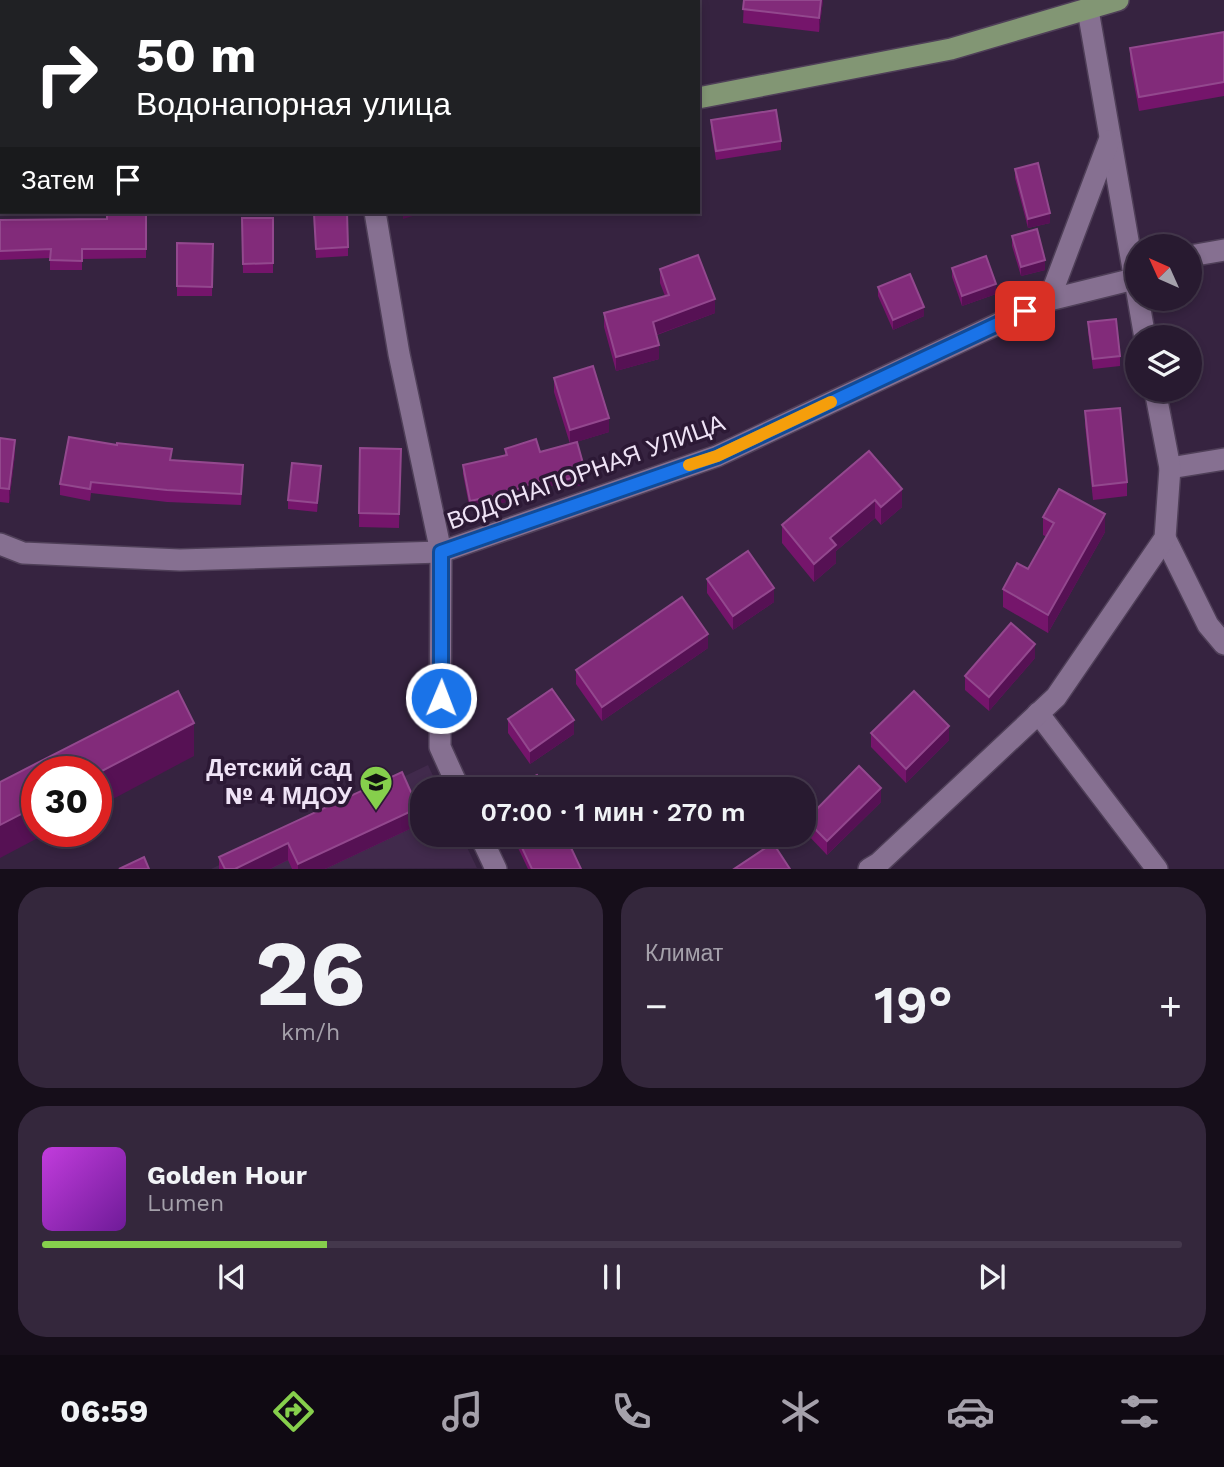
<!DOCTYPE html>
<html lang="ru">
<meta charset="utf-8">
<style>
body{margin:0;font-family:"Work Sans",sans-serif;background:#34273c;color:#f1f3f6;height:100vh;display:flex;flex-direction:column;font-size:26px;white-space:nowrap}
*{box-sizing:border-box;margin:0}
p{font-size:23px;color:#a5a1ab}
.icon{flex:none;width:38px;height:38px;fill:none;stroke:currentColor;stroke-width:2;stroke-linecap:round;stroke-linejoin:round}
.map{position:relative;height:869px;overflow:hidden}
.drawer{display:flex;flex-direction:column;gap:18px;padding:18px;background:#160e1a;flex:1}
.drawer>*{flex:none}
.hud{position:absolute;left:0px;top:0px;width:700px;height:214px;box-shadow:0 4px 10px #0003,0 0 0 2px #44384c;background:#202124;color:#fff;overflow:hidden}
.needle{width:46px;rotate:315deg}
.tools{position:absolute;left:1125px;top:234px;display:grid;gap:14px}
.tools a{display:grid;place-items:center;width:77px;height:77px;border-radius:50%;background:#281a30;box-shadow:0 4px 10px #0003,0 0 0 2px #44384c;font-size:35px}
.speed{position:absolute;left:21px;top:756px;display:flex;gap:14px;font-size:35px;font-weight:700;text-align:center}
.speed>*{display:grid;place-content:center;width:91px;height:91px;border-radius:50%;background:#281a30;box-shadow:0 4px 10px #0003,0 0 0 2px #44384c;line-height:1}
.speed .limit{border:10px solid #d22;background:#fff;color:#111}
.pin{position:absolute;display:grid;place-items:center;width:60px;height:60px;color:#fff;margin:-30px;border-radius:14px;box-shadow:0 4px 10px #0006}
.me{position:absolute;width:77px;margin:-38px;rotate:1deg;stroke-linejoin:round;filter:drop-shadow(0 0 5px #0008)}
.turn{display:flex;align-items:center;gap:24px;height:147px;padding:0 21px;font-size:32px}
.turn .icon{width:91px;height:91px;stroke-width:2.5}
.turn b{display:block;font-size:49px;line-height:60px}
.then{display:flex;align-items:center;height:66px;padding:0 21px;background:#0003;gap:14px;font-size:26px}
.big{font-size:52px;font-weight:600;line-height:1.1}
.drawer .widget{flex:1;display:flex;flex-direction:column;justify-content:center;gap:10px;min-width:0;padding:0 24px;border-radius:28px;background:#34273c}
.drawer .dial{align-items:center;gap:0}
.dial b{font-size:91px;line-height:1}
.song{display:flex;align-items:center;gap:21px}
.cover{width:84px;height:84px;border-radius:10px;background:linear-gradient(135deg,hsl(290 70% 55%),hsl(280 70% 35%))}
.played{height:7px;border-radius:4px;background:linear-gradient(90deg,#86cf4c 25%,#44384c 25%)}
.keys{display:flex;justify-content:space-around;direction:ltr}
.heat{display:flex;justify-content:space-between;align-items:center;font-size:38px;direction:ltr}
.drawer .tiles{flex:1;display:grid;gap:18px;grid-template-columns:1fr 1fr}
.widget:last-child{grid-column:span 2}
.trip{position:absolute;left:410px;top:777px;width:406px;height:70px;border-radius:28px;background:#281a30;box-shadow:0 4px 10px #0003,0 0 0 2px #44384c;font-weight:600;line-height:70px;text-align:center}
.menu{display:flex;height:112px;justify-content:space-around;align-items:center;background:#100a13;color:#a5a1ab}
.menu .icon{width:49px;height:49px}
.menu .current{color:#86cf4c}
.menu b{font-size:32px;color:#f1f3f6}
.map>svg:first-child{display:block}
.built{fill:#412a4c}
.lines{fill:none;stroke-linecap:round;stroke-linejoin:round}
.minor-casing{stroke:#4f3f58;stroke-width:24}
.major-casing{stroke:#4f3f58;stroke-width:24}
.minor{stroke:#867091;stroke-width:21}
.major{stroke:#829674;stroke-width:21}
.wall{fill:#75156b}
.shaded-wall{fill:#561154}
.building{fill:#822b7a;stroke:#93488e;stroke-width:2}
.route-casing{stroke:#114b97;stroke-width:18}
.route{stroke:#1a73e8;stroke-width:12}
.slow{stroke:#f59e0b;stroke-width:12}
.labels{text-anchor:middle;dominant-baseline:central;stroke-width:7;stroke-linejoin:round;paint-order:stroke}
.street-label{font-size:24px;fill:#efe3f6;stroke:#2c1935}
.poi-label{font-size:24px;font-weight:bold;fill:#efe3f6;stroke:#2c1935;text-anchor:end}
</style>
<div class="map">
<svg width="1224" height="869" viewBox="0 0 1224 869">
<rect width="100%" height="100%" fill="#362340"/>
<path class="built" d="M428,765l11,24h-17v46h39l16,33 -266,1z"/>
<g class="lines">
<defs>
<g id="minor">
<path d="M364,0v2"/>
<path d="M1088,10l57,328"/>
<path d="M375,212l24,142 42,198 -1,195 19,42"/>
<path d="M1190,256l34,-6"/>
<path d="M1049,300l60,-159"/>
<path d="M1170,468l54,-9"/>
<path d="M1165,538l43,87 16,19"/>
<path d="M0,544l23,9 157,7 261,-8 276,-96 332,-156 89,-22"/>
<path d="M1038,713l119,156"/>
<path d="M480,835l16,34"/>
<path d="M869,869l10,-6 177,-166 109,-159 5,-70 -15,-78"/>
</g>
<g id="major">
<path d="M698,98l253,-49 167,-49"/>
<path d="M0,167l2,1"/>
</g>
</defs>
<use href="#minor" class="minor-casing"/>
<use href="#major" class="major-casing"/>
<use href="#minor" class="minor"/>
<use href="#major" class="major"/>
</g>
<g class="wall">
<rect x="49" y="0" width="138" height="2"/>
<path d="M744,0h79l-4,32 -76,-9z"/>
<path d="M1224,32v64l-85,15 -9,-49v-14z"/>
<path d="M711,120l70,21v9l-65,10 -5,-31z"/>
<path d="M1015,169l35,54 -22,5 -13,-50z"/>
<path d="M146,212v46l-64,1v11h-32v-12l-50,2v-40l107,-1z"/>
<path d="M314,214l34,33v9l-32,2z"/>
<path d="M242,218h31v55h-30z"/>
<path d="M1012,236l33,34 -24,6 -9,-30z"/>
<path d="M177,243l36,1 -1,52h-35z"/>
<path d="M952,268l44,26 -34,12 -10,-29z"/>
<path d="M660,269l55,44 -58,22 2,24 -43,12 -12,-44v-14l61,-17 -5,-13z"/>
<path d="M878,287l46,29 -31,14 -15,-34z"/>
<path d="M1088,322l32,34v10l-27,3 -5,-37z"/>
<path d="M554,378l55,54 -33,10 10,42 -25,6 -2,-7 -53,19 -36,8 -7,-36v-9l42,-10v-6l35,3 30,-8 -16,-52z"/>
<path d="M1085,411l42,71v14l-34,4 -8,-75z"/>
<path d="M0,438l15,16 -6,49 -9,-1z"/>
<path d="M360,448l41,1 -2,79 -40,-1z"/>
<path d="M869,451l33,56 -21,18 -6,-7 -39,33v12l-22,19 -32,-39v-18z"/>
<path d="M172,460l71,16 -2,29 -74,-3 -76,-9 -1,8 -30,-6v-11z"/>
<path d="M321,475l-4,37 -29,-3v-9z"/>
<path d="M1043,517l62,15 -57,101 -45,-26v-18l25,-20 19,-32 -4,-2z"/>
<path d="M707,579l67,23 -41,28 -26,-37z"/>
<path d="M708,648l-106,73 -26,-37v-14z"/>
<path d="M1035,658l-46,53 -24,-21v-14z"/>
<path d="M508,719l66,15 -44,30 -22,-31z"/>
<path d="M871,733l78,7 -43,43 -35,-36z"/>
<path d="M402,772l16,53 -93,44h-33l-4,-9 -18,9h-51v-12z"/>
<path d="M881,802l-54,53 -21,-22v-13z"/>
<path d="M512,835h53l16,34h-53z"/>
</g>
<g class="shaded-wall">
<path d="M821,0h2l-4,32v-14z"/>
<path d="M403,212h20v1l-20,6z"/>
<path d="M1050,213v10l-22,5v-9z"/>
<path d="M1045,260v10l-24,6v-9z"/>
<path d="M996,284v10l-34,12v-10z"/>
<path d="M715,299v14l-62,23v-14z"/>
<path d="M924,307v9l-31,14v-10z"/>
<path d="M659,345v14l-43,12v-14z"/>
<path d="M609,418v14l-39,12v-14z"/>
<path d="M15,440v14l-6,49v-14z"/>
<path d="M321,466v9l-4,37v-9z"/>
<path d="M559,474v9l-53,19 -36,8v-9z"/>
<path d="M586,474v10l-25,6v-9z"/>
<path d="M902,489v18l-21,18v-18z"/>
<path d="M875,500v18l-39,33v12l-22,19v-18l16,-26z"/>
<path d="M1105,514v18l-57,101v-18z"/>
<path d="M774,588v14l-41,28v-14z"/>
<path d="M708,634v14l-106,73v-14z"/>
<path d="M1035,644v14l-46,53v-14z"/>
<path d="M574,720v14l-44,30v-13z"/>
<path d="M194,723v33l-98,52v-34z"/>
<path d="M949,726v14l-43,43v-14z"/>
<path d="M881,788v14l-54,53v-14z"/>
<path d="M37,806v25h14l-51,27v-33z"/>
<path d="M418,808v17l-93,44h-27v-5z"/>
<path d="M288,843v17l-18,9h-35z"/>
</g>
<g class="building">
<path d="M229,0h85l-1,2h-84z"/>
<path d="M557,0h14l1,2h-17z"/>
<path d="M744,0h77l-2,18 -76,-9z"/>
<path d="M1224,32v50l-85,15 -9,-49z"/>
<path d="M776,110l5,31 -65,10 -5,-31z"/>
<path d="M1038,163l12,50 -22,6 -13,-50z"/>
<path d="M107,212h39v37h-64v12l-32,-1 1,-11 -51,2v-31l107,-1z"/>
<path d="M347,212l1,35 -32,2 -2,-35z"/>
<path d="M242,218h31v45l-30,1z"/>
<path d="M1037,229l8,31 -24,7 -9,-31z"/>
<path d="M177,243l36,1 -1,43 -35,-1z"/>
<path d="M698,255l17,44 -62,23 6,23 -43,12 -12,-44 65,-18 -9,-26z"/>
<path d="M986,256l10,28 -34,12 -10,-28z"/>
<path d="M910,274l14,33 -31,13 -15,-33z"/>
<path d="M1116,319l4,37 -27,3 -5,-37z"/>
<path d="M593,366l16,52 -39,12 -16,-52z"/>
<path d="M1120,408l7,74 -34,4 -8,-75z"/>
<path d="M69,437l48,8v-2l55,6 -2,11 73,5 -2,29 -74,-4 -76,-8 -1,7 -30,-5z"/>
<path d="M0,438l15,2 -6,49 -9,-1z"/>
<path d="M536,439l4,13 37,-10 9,32 -25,7 -2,-7 -53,19 -36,8 -7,-36 44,-10 -2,-6z"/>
<path d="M360,448l41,1 -2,65 -40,-1z"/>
<path d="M869,451l33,38 -21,18 -6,-7 -45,38 6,7 -22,19 -32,-39z"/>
<path d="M292,463l29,3 -4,37 -29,-3z"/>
<path d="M1059,489l46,25 -57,101 -45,-26 14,-26 11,6 26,-46 -11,-6z"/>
<path d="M748,551l26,37 -41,28 -26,-37z"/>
<path d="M682,597l26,37 -106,73 -26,-37z"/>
<path d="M1011,623l24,21 -46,53 -24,-21z"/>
<path d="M552,689l22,31 -44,31 -22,-32z"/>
<path d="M178,691l16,32 -98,51v-2h-59v34l-37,19v-43z"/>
<path d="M914,691l35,35 -43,43 -35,-36z"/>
<path d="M859,766l22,22 -54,53 -21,-21z"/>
<path d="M402,772l16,36 -120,56 -10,-21 -53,26h-10l-6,-12z"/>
<path d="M537,775l7,14h-38z"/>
<path d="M516,835h49l16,34h-49z"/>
<path d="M773,843l17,26h-56z"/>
<path d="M144,857l5,12h-30z"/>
</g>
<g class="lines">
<defs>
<path id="route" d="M441,698v-146l276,-96 308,-145"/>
</defs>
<use href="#route" class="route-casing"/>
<use href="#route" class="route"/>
<path class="slow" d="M689,465l28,-9 114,-54"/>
</g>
<defs>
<symbol id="school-pin" viewBox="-11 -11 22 30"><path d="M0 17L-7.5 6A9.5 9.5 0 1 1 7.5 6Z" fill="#86cf4c" stroke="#2c1935"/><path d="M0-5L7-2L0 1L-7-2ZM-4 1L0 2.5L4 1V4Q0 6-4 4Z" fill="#111"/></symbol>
</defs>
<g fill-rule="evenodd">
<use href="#school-pin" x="357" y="763" width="38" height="52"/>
</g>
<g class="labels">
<g class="street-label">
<text transform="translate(586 472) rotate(-20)">ВОДОНАПОРНАЯ УЛИЦА</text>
</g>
<g class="poi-label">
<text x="352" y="768">Детский сад<tspan x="352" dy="28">№ 4 МДОУ</tspan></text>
</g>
</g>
</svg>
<div class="tools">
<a><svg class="needle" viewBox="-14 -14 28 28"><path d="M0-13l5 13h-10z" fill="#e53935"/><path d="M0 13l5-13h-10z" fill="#a5a1ab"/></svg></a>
<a><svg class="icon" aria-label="layers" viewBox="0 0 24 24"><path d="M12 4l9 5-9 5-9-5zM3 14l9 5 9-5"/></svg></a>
</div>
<div class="speed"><div class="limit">30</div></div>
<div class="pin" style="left:1025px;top:311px;background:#d93025"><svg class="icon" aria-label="arrive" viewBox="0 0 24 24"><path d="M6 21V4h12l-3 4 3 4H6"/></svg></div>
<svg class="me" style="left:441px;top:698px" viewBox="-20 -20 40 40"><circle r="17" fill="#1a73e8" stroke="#fff" stroke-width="3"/><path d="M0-11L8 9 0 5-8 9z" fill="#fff"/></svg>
<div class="trip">07:00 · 1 мин · 270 m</div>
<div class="hud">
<div class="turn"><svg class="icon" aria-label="right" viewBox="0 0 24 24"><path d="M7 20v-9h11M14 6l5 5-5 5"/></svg><div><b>50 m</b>Водонапорная улица</div></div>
<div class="then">Затем<svg class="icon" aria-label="arrive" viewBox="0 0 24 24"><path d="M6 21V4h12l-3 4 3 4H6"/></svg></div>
</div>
</div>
<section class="drawer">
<div class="tiles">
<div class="widget dial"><b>26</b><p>km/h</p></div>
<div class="widget"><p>Климат</p>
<div class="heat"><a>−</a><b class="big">19°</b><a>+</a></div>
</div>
<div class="widget">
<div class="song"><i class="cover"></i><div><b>Golden Hour</b><p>Lumen</p></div></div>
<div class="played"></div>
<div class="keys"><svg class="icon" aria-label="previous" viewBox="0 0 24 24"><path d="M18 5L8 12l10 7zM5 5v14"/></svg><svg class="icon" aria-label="pause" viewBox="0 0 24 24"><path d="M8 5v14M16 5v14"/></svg><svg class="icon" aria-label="next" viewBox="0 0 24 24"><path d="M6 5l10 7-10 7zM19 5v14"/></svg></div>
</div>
</div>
</section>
<nav class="menu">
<b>06:59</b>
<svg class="icon current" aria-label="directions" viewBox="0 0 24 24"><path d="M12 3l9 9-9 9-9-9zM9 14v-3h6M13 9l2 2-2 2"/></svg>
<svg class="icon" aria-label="music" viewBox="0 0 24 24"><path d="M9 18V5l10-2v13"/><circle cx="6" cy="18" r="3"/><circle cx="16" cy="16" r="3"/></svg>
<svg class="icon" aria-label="phone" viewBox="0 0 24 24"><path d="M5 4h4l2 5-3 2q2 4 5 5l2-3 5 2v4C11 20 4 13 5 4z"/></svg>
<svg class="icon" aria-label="climate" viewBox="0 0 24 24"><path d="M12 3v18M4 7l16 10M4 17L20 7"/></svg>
<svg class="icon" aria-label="car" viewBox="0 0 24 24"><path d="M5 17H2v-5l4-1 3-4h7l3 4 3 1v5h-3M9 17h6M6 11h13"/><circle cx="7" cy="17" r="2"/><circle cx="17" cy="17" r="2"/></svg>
<svg class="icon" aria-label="filters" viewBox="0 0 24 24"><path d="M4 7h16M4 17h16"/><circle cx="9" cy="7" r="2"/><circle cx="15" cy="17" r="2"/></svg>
</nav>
